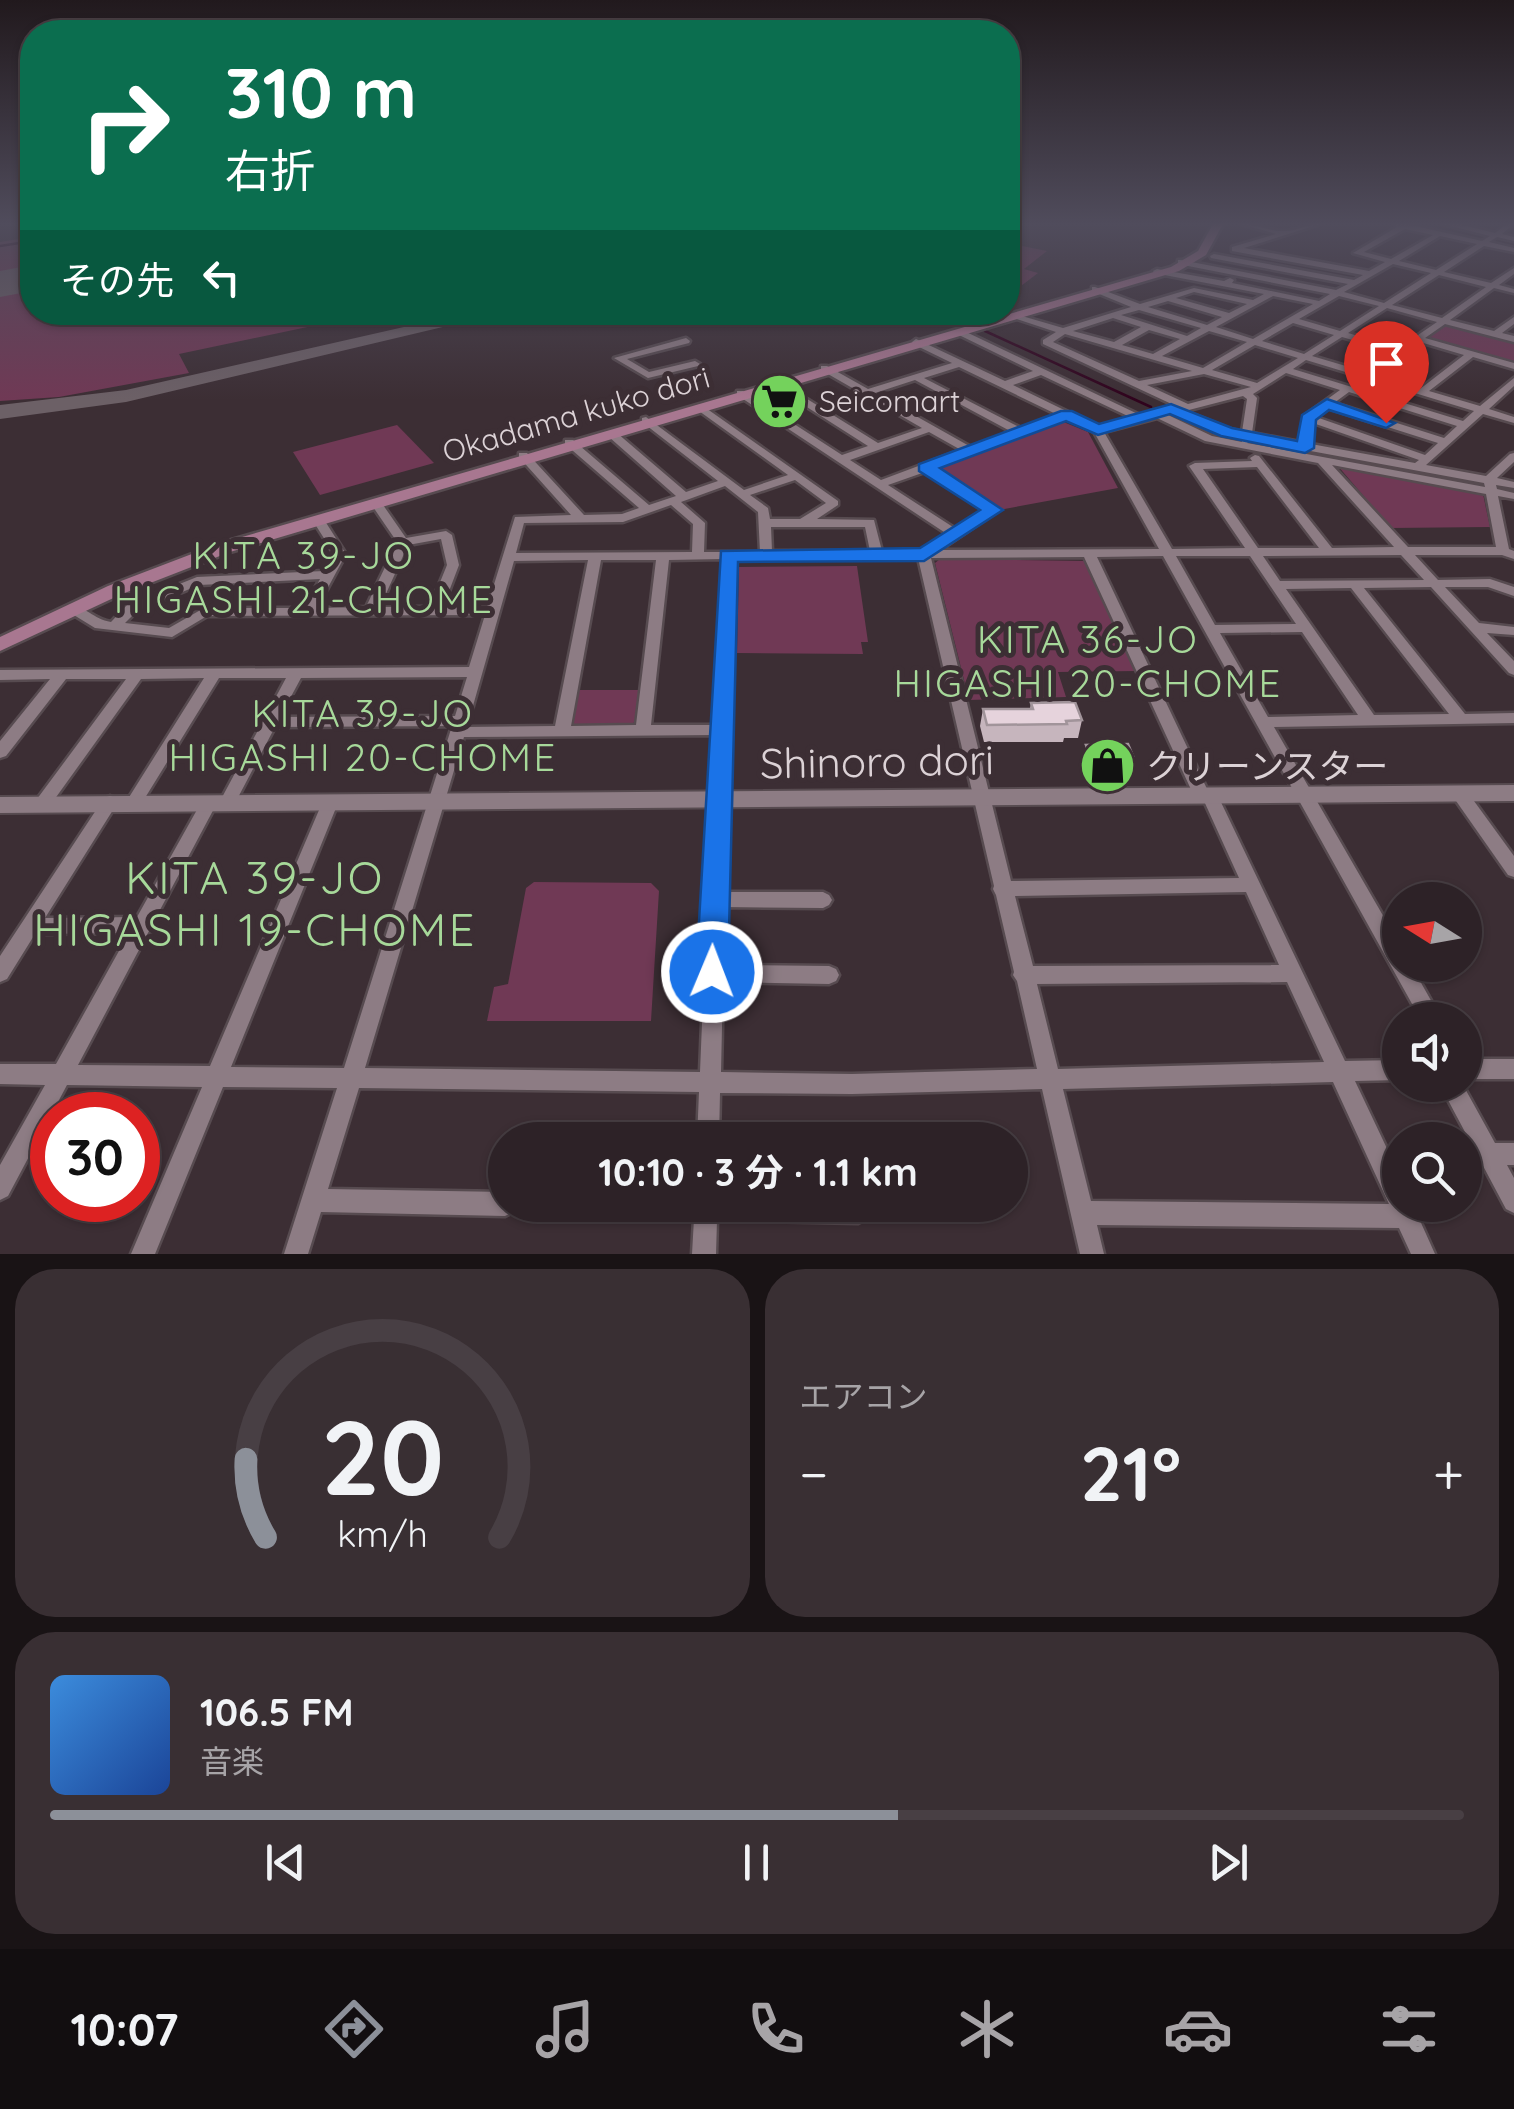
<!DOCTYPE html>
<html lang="ja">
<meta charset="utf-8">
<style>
body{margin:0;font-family:Quicksand,"Noto Sans JP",sans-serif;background:#392f33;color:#f1f3f6;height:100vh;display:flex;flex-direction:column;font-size:38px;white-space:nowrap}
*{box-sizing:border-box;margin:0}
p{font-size:32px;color:#a7a4a7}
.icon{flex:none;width:55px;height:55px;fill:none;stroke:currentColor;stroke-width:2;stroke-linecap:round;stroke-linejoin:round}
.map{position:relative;height:1254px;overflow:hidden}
.side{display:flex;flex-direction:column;gap:15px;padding:15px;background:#191315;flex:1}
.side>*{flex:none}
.guide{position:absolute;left:20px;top:20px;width:1000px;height:305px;border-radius:40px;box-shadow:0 2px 8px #0004,0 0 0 2px #483f44;background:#0b6e4f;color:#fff;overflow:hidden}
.needle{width:65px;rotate:281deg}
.buttons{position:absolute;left:1382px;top:882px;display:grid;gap:20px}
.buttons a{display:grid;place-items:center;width:100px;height:100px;border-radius:50%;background:#2d2227;box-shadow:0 2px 8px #0004,0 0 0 2px #483f44;font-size:50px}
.speed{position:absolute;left:30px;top:1092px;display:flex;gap:20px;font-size:50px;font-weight:700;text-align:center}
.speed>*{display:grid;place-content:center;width:130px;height:130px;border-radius:50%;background:#2d2227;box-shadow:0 2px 8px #0004,0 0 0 2px #483f44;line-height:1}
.speed .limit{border:15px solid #d22;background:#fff;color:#111}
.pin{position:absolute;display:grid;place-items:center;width:85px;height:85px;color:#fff;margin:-102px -42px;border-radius:50% 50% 50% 0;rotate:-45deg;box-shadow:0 0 10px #0007}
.pin .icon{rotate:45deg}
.me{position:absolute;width:110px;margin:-55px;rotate:1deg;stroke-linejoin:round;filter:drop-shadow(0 0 8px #0008)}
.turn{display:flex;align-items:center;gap:35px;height:210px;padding:0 40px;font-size:45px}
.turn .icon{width:130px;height:130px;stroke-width:2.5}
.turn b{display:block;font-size:70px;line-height:85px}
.then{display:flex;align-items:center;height:95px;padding:0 40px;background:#0003;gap:20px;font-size:38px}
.big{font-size:75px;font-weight:700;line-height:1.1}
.side .tile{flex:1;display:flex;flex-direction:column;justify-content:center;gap:15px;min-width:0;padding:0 35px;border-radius:40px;background:#392f33}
.side .dial{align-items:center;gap:0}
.dial svg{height:260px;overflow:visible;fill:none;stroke:#483f44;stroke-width:7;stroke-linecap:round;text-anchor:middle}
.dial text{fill:#f1f3f6;stroke:none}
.song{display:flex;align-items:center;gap:30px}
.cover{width:120px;height:120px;border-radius:15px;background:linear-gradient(135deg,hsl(210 70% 55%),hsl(220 70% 35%))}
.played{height:10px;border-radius:5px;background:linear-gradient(90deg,#8c9099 60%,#483f44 60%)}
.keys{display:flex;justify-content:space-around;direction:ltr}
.heat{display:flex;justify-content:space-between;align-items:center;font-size:55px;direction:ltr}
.side .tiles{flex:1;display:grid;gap:15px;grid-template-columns:1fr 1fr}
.tile:last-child{grid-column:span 2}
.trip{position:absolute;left:488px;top:1122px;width:540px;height:100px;border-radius:50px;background:#2d2227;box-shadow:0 2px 8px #0004,0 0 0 2px #483f44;font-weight:700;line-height:100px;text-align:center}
.tabs{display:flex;height:160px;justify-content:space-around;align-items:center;background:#120e10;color:#a7a4a7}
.tabs .icon{width:70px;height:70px}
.tabs .current{color:#8c9099}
.tabs b{font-size:45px;color:#f1f3f6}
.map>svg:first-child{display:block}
.green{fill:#703955}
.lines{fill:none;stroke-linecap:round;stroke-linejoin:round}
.stream{stroke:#30031d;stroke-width:2.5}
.taxiway{fill:#6c6066;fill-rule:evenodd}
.runway{fill:#6c6066;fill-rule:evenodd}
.minor-casing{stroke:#574b50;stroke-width:5}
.tertiary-casing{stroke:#574b50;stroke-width:4}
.secondary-casing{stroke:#574b50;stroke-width:5}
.minor{fill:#8d7c84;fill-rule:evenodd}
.tertiary{fill:#8d7c84;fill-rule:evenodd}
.secondary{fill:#a87790;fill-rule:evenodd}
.wall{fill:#c6b5bd}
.building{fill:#e6d3dc;stroke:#a1949a;stroke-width:2.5}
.route{fill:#1a73e8;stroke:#114b97;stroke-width:2.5}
.labels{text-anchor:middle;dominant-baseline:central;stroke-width:10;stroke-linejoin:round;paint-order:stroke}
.far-poi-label{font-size:30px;fill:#dcd2d6;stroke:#3c2e34;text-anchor:start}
.far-street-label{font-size:30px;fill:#dcd2d6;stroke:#3c2e34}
.poi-label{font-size:35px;fill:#dcd2d6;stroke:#3c2e34;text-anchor:start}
.neighbourhood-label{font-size:38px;letter-spacing:2.5px;fill:#a7d99a;stroke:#3c2e34}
.near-street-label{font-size:42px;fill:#dcd2d6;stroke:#3c2e34}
.near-neighbourhood-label{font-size:45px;letter-spacing:2.5px;fill:#a7d99a;stroke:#3c2e34}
</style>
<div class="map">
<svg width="1514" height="1254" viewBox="0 0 1514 1254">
<rect width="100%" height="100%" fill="#3c2e34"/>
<g class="green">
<path d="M32,237v30l-32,6v-31z"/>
<path d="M1008,243l39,8 -23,18 14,4 -30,23z"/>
<path d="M32,288v24l342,1 -195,41 10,19 -130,24 -59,4v-107z"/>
<path d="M1446,324l68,17v22l-87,-25z"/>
<path d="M1061,421l27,11 30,56 -119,22 -65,-41z"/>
<path d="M397,425l37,38 -114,32 -27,-43z"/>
<path d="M1337,465l141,26 5,3 7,33 -99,1z"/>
<path d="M940,559l148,2 49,110 -79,1 8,25 -97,3 -34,-137z"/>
<path d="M857,566l11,76h-7l2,12 -126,-1 2,-86z"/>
<path d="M578,690h63l-4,30 -6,5 -56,1 -3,-4z"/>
<path d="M534,882l117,1 8,8 -8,130h-164l7,-34 14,-3 18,-96z"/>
</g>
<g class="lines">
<g class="stream">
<path d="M0,246l32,-5"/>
<path d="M946,312l19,10"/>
<path d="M985,331l166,76"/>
<path d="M1175,418l35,17 26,5"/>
<path d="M1254,443l225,41"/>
<path d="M1501,488l13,2"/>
</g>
<path class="taxiway" d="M470,312h36l-380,90 -126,17v-14l126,-15z"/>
<path class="runway" d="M32,265v26l-32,6v-26z"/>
<defs>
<g id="minor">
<path d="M1241,224c15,0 30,8 44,7 12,0 23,-7 35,-7l-76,24 125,23 16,-9 -32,-9 44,-26 -2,-3h11l76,17 8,-5 -47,-12h15l37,9 12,-9h7l-12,10 12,3v4l-17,-4 -8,5 25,6v4l-30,-6 -40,26 47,11 23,-15v6l-15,11 15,4v4l-20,-5 -44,32 44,11 20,-14v7l-12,9 12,3v6l-69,-18 -20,14 89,25v6l-41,-12 -44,34 51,15 34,-28v8l-25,23 25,8v6l-31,-9 -57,51 60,11 24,-22 4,-1v9l-17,16 17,4v6l-18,-3 1,4 17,4v6l-16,-3 11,53 5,2v8l-12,-4h-87l23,25 52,-1 24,8v9l-26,-9h-43l34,36 35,4v8l-27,-2 27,28v14l-5,-2 -78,-86 -67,1 101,126 49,-1v10l-240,4 126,218v20h11l31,55h-21l-258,-464 -66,1 111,234 8,1 2,4 127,265 55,-1v20l-45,1 45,95v29h13l22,49h-24l-12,-26 -302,-3 7,29h-24l-38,-165 -190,5 -132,-1 -1,47h-22l2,-48 -340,-4 -31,101 177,3v13h11l-3,7 -8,4 -184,-4 -13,42h-24l53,-166 -114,-1 -68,167h-24l71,-167 -135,-2 -59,111 -8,4v-35l45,-80 -45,-1v-20h56l73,-131 -94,1 -28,45 -7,3v-26l104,-158 6,-2 6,2 2,4 -73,116 92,-1 66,-118 6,-2 6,2 2,4 -64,120 -1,8h-3l-71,134 132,1 112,-263 2,-4 6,-2 6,2 2,4 -107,264 113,1 108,-342 -177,1 -42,80 -6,2 -6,-2 -2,-4 67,-125h-67l-79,128 -6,2 -6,-2 -2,-4 78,-124 -63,1 -92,128 -6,2 -6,-2 -2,-4 2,-4 89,-120h-60l-60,77 -6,2v-17l50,-62 -50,1v-10l469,-3 16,-52 -278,1 -35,21 -77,-9 -26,-16 -2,-3 2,-3c15,-2 23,13 42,16l16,-17 70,-28 127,-6 10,-17 -21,-33 6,-4 4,1 23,36 -29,54 49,-1 31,-65 -26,-38 6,-4 4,2 25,36 40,-7 6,4 7,30 -16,42h44l28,-90 56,-2 -52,-58v-4h8l57,62 38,-1 17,-6 -74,-64v-4h8l76,65 27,-9 -67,-59v-4h8l69,59 32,-11 -76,-59v-4l4,-1 98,73 44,-15 -89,-64 -1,-2 5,-3 135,95v4l-21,14 57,1 8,31 40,-1 25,-16 -210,-139v-4h6l99,64 26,-9 -91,-58v-4h6l95,59 44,-15 -101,-58v-4h6l41,23 84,-26 -39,-19 -1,-2 4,-3 89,42 28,-10 -74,-36 -1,-2 4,-3 180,86 8,-2 1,-3 16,-2 1,-2h10l-135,-63v-4l13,-8 -45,-15 4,-3 48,14 68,-21 -39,-16v-4h3l45,17 54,-16 59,12 11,-6 -110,-21 -1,-2 4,-2 67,12 6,-3 4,2 -2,3 87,18 11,-7 -152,-30v-4h3l155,30 12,-6 -137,-26 -1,-2 4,-2 140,26 9,-5 -131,-24v-4l44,-13zM1405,229l28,6 -42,24 -27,-7zM1440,236l37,8 -41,26 -37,-9zM1393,264l38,9 -47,30 -40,-11zM1439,275l47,12 -44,31 -50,-13zM1194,292l53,12 -18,9 -53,-15zM1273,296l40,8 -60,35 -37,-12zM1339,296l40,10 -39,25 -41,-12zM1168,301l54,16 -15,8 -59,-18zM1387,308l50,14 -38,26 -51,-15zM1139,310l62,18 -14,8 -66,-21zM1113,318l28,9 -27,15 -41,-11zM1293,323l41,12 -30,19 -42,-13zM1149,330l31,9 -27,15 -31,-9zM1209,331l38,11 -44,26 -41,-12zM1065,334l127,37 -53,10 -86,-39zM1342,337l52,15 -28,20 -54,-16zM1420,342l44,13 -44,34 -45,-14zM1255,345l43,13 -41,25 -45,-13zM1306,360l168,51 -11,10 -170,-52zM959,367l99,48 -37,13 -97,-50zM1286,373l54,17 -36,26 -4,26 -48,-9 5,-35 -4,-4zM1204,374l47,13 -63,17 -41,-19zM1041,375l91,43 -33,9 -86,-42zM915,380l97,52 -41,15 -96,-54zM1349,392l108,34 -13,12 -110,-35zM1243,396l4,3 -5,33 -12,-3 -45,-18zM1328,408l110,35 -13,12 -109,-38zM1174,414l49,20 18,4 1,4 -30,-6 -44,-21zM1066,418l28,14 65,117 -219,1 59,-40 -65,-42zM1157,418l48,23 113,22 76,84 -62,1 -73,-92 -4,-1 -5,3 2,3 -57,2 -6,3 56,82 -73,1 -68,-117zM1313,423l106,37 -4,3 -104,-19zM929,432l32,18 -80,30 -31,-20zM1251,440l233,43 1,4 -238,-44zM1332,465l154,29 10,53h-88zM1257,467l62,81h-61l-55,-79zM925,472l60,38 -29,19 -68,-44zM795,480l31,23 -26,16h-30l-2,-11 -18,-13zM725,486l33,26 2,40h-56l1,-29 -24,-21zM671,505l22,19 -1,28 -176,1 8,-30 99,-1zM771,527h94l5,24h-98zM441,539l6,26 -17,42h-50l28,-62zM1401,555l23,25 -144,1 -17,-25zM1176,556h74l46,68 -81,1zM1084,557l110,239 2,4 8,1 35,77 -228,3 -80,-323zM918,558l76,328 -1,3 3,6 18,77 -1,3 4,6 20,88 -185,5 -131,-2 2,-90 106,2 7,-3 3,-6 -3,-6 -7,-3 -105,-1 1,-58 98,1 6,-3 3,-5 -3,-5 -6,-3h-97l8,-333zM722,559l-7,166h-64l18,-165zM588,560l-33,166 -88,1 47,-166zM601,560h55l-20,165 -65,1zM320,579l-16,29h-100l-35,20 -44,-5 12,-12 62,-26zM1351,588l98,126 -75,1 -88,-126zM1302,632l56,83 -90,2 -48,-84zM467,677l-12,39 -175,1 21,-39zM714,735l-7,159 -2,5 2,4 -7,169 -335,-4 99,-331zM1246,892l33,73 -246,1 -18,-70zM1287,982l37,80 -266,7 -21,-85zM1333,1082l56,122 -298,-3 -28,-112z"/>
<path d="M686,338l4,3 -1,2 -62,16 22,13 46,-11 5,3 -2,2 -50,12 -34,-20z"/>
<path d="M1460,788l6,2 48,66v21l-6,-2 -54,-77 -2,-4 2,-4z"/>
<rect x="1465" y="1059" width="49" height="20"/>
<path d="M1440,1085h23l32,58h19v22h-7l7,13v35l-8,-4z"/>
<path d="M575,1205h292l3,6 -4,8 -8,4 -141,-3 -1,34h-24l2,-35 -107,-2 -8,-4z"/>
</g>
<path id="tertiary" d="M1514,785v16l-1514,12v-16z"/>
<path id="secondary" d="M1213,224h10l-17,31 -27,16 -949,281 -108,42 -122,57v-14l108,-51 110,-42 953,-277 27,-16z"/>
</defs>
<use href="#minor" class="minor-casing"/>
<use href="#tertiary" class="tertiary-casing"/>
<use href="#secondary" class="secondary-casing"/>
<use href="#minor" class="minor"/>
<use href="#tertiary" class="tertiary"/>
<use href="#secondary" class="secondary"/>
</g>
<g class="wall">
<path d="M1031,703l51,17 -4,18h-14l-1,4h-79l-4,-16 3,-17h47z"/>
<path d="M1086,745l47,11 -4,13 -42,1 -4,-12z"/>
</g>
<g class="building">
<path d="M1075,702l7,18 -16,1 1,3 -80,1 -4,-16h50l-2,-6z"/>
<path d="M1128,744l5,12h-42l-5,-11z"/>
</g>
<linearGradient id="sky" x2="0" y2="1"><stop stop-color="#21191d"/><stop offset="0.56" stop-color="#504c5c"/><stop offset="1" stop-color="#504c5c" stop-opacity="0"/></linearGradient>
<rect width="1514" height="400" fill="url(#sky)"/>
<path class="route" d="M1327,399l68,24 -9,5 -57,-18 -13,10 -2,28 -9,5 -84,-17 -51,-22 -72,21 -32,-14 -126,47 63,42 -79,51 -186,1 -10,410 -5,11 -11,4 -12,-4 -4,-11 25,-421 199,-3 60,-38 -61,-39v-7l142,-53h11l27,13 72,-20 61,24 65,13 5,-26z"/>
<defs>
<symbol id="supermarket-disc" viewBox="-11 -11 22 22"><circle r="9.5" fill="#74d25c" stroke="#3c2e34"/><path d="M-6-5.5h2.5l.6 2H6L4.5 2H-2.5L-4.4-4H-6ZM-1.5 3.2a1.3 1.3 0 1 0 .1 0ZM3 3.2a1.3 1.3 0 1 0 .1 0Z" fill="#111"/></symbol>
<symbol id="shop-disc" viewBox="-11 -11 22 22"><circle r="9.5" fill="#74d25c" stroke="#3c2e34"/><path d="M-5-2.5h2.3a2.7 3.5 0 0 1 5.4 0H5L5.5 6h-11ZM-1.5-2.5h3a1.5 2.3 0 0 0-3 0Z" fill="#111"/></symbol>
</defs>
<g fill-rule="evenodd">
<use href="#supermarket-disc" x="748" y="370" width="63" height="63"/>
<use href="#shop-disc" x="1076" y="734" width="63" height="63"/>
</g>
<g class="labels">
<g class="far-poi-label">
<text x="819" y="401">Seicomart</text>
</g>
<g class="far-street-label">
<text transform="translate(576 414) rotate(-16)">Okadama kuko dori</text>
</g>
<g class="poi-label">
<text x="1146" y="766">クリーンスター</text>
</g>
<g class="neighbourhood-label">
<text x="304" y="555">KITA 39-JO<tspan x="304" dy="44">HIGASHI 21-CHOME</tspan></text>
<text x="1088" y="639">KITA 36-JO<tspan x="1088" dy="44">HIGASHI 20-CHOME</tspan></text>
<text x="363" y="713">KITA 39-JO<tspan x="363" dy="44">HIGASHI 20-CHOME</tspan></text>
</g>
<g class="near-street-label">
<text transform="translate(877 761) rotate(-1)">Shinoro dori</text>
</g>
<g class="near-neighbourhood-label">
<text x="255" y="877">KITA 39-JO<tspan x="255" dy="52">HIGASHI 19-CHOME</tspan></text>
</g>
</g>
</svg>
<div class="buttons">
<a><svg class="needle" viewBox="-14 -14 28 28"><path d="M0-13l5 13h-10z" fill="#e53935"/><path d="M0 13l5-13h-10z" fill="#a7a4a7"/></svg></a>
<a><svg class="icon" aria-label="sound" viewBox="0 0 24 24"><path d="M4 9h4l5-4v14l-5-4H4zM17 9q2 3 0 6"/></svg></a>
<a><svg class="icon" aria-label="search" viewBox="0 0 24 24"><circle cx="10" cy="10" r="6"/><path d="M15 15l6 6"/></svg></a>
</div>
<div class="speed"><div class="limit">30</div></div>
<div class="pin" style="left:1386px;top:423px;background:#d93025"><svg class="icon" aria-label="arrive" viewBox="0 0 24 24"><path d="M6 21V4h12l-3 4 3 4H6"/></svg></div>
<svg class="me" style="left:712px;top:972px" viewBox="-20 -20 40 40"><circle r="17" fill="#1a73e8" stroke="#fff" stroke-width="3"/><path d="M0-11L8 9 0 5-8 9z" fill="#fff"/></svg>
<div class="trip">10:10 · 3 分 · 1.1 km</div>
<div class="guide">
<div class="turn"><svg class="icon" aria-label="right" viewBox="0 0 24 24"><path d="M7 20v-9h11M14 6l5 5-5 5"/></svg><div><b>310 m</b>右折</div></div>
<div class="then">その先<svg class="icon" aria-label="left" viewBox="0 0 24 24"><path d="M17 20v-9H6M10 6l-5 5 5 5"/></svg></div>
</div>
</div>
<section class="side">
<div class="tiles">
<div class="tile dial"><svg viewBox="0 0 100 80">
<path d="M14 69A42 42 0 1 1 86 69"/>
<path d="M14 69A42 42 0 0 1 8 45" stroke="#8c9099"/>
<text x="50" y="56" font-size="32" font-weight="700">20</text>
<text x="50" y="72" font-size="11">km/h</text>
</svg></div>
<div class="tile"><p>エアコン</p>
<div class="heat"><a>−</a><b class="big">21°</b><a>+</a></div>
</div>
<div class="tile">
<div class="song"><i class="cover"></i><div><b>106.5 FM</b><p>音楽</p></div></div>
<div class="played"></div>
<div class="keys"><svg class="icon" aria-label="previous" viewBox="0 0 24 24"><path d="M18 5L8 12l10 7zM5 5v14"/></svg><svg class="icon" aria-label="pause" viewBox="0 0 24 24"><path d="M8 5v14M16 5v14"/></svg><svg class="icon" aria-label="next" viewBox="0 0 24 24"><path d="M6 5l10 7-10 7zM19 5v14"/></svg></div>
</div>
</div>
</section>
<nav class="tabs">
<b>10:07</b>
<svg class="icon current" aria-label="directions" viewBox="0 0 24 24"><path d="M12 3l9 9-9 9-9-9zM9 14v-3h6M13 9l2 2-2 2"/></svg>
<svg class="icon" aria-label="music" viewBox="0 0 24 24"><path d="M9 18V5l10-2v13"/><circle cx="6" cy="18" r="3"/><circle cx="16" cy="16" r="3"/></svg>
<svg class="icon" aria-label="phone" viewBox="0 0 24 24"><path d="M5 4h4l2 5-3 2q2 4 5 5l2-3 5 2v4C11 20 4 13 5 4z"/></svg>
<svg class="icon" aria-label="climate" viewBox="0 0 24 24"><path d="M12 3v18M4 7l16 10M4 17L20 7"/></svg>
<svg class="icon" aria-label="car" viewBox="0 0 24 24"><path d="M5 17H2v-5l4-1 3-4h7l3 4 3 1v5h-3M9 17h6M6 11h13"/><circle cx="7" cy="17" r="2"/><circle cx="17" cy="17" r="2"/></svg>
<svg class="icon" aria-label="filters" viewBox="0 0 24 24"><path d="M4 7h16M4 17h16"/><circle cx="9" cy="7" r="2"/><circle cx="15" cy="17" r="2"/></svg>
</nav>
